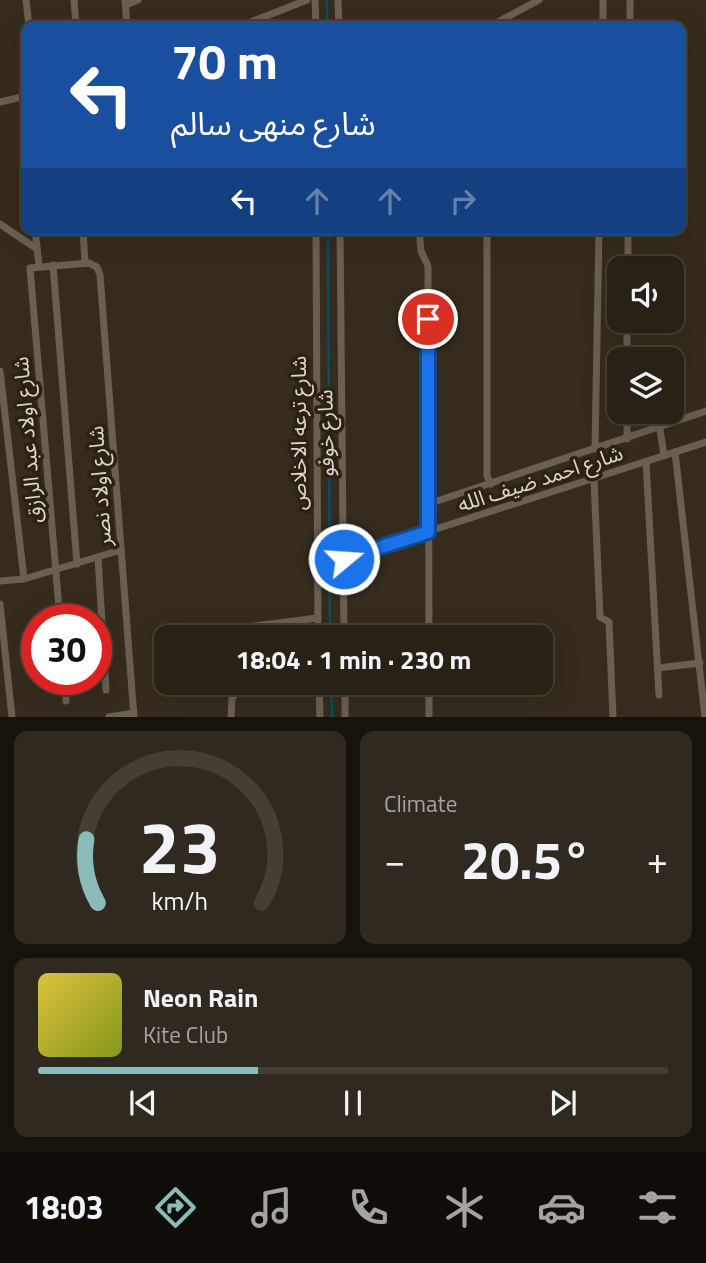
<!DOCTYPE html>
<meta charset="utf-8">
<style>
body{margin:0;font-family:"Titillium Web","Noto Sans Arabic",sans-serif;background:#30291f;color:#f1f3f6;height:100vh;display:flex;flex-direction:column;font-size:26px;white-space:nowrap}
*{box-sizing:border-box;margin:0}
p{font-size:23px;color:#a5a3a1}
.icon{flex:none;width:38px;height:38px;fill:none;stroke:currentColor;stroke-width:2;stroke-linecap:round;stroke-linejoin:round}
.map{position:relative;height:717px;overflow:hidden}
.details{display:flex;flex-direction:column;gap:14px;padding:14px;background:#16120c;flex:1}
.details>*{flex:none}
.top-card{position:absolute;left:21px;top:21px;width:665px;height:214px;border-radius:14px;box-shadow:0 7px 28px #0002,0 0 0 2px #443e35;background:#1a4fa0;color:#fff;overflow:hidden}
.fabs{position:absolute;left:607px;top:256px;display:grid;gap:14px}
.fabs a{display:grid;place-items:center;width:77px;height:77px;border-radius:14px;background:#282116;box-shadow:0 7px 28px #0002,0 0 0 2px #443e35;font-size:35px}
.speed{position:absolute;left:21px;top:604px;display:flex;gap:14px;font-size:35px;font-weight:700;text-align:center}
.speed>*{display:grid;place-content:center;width:91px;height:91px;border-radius:50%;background:#282116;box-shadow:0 7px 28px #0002,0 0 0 2px #443e35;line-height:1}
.speed .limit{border:10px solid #d22;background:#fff;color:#111}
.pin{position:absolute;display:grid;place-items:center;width:60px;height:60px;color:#fff;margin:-30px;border:4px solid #fff;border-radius:50%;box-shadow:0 2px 7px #0007}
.me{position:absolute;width:77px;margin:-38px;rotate:72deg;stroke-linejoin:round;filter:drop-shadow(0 0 5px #0008)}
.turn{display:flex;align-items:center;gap:24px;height:147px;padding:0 35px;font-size:32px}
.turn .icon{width:91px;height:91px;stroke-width:2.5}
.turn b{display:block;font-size:49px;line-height:60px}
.lanes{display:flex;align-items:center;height:66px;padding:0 35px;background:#0003;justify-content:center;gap:35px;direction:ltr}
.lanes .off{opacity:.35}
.big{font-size:52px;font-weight:700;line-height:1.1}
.details .widget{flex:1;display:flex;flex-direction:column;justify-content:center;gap:10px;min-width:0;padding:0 24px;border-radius:14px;background:#30291f}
.details .dial{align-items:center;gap:0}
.dial svg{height:182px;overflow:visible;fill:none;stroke:#443e35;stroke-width:7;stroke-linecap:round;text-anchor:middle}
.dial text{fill:#f1f3f6;stroke:none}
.song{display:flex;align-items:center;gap:21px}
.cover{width:84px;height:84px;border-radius:10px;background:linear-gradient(135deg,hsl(50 70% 55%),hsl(70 70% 35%))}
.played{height:7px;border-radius:4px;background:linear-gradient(90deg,#8bbbb9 35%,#443e35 35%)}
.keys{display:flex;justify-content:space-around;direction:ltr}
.heat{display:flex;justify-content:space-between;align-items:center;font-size:38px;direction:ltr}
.details .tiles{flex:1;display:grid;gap:14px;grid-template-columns:1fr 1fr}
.widget:last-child{grid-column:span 2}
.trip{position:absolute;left:154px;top:625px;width:399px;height:70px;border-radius:14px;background:#282116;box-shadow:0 7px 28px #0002,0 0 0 2px #443e35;font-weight:700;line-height:70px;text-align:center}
.dock{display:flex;height:112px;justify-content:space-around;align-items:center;background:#100d09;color:#a5a3a1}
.dock .icon{width:49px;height:49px}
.dock .selected{color:#8bbbb9}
.dock b{font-size:32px;color:#f1f3f6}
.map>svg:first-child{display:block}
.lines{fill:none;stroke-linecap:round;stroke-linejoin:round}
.stream{stroke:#005063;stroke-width:2.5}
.street{stroke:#6b6050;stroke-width:7}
.route-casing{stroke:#114b97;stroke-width:18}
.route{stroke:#1a73e8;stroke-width:12}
.labels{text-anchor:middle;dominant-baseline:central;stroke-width:7;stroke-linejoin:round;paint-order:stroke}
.street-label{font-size:21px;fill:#dcd6cd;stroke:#2b2214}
</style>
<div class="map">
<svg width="706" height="717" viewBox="0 0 706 717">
<rect width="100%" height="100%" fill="#352c1e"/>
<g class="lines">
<g class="stream">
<path d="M327,0v26"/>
<path d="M328,229l2,408"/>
<path d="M331,682l1,35"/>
</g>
<g class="street">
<path d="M26,0l3,26"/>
<path d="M74,0l2,26"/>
<path d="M125,0l2,26"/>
<path d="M315,0l1,26"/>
<path d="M338,0l1,26"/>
<path d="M126,5l12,-5"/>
<path d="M241,26l66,-26"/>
<path d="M490,26l49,-26"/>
<path d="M603,26v-26"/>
<path d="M630,26v-26"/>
<path d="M23,97l3,35"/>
<path d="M0,102l26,-6"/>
<path d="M0,224l37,25"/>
<path d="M35,229l4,37"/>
<path d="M83,229l2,34"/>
<path d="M316,229l2,408"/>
<path d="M340,229l4,408"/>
<path d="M419,229l2,22 7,15 1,371"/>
<path d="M487,229v247l4,8"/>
<path d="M53,265l24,299"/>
<path d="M628,268v-39"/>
<path d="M627,359v-39"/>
<path d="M0,371l24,208"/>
<path d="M660,429l4,27"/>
<path d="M627,439v-28"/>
<path d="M595,449l4,-220"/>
<path d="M675,452l30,265"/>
<path d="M646,462l13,233"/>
<path d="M594,480l6,137 9,5 4,95"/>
<path d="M428,504l278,-93"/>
<path d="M98,557l8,133"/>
<path d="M343,559l363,-117"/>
<path d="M0,581l24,-2 97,-29"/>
<path d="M0,604l12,113"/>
<path d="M60,620l-30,-352 59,-5 8,4 3,8 34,442"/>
<path d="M231,629l86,-11"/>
<path d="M658,668l42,-5"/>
<path d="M65,679l1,22"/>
<path d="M319,682l1,35"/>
<path d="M345,682v35"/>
<path d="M429,682v35"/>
<path d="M109,717l25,-4"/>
<path d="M231,717l1,-19 5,-5 82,-10"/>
</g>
</g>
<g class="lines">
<defs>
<path id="route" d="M344,559l84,-27v-213"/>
</defs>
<use href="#route" class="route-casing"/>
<use href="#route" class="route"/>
</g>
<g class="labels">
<g class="street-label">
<text transform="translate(298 433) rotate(-90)">شارع ترعه الاخلاص</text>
<text transform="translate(325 433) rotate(-91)">شارع خوفو</text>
<text transform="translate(27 440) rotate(-95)">شارع اولاد عبد الرازق</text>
<text transform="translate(540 478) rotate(-18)">شارع احمد ضيف الله</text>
<text transform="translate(99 486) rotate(-94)">شارع اولاد نصر</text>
</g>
</g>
</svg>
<div class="fabs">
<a><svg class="icon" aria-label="sound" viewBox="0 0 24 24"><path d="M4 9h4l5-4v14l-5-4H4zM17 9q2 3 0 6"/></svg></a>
<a><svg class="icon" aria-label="layers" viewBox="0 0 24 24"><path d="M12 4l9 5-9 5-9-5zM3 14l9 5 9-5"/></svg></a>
</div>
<div class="speed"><div class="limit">30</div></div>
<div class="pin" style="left:428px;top:319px;background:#d93025"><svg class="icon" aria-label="arrive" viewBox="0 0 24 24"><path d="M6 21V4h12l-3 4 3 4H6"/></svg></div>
<svg class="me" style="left:344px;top:559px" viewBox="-20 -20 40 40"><circle r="17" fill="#1a73e8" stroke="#fff" stroke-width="3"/><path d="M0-11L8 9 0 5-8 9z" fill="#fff"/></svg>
<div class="trip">18:04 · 1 min · 230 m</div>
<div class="top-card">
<div class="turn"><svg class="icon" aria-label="left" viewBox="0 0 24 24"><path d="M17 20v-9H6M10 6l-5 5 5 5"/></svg><div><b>70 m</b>شارع منهى سالم</div></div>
<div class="lanes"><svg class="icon" aria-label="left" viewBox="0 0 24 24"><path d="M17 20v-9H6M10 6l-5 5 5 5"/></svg><svg class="icon off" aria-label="ahead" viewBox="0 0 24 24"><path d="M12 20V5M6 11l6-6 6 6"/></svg><svg class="icon off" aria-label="ahead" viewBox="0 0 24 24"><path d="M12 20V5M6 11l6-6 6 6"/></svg><svg class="icon off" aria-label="right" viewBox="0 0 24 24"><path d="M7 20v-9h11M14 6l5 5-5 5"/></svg></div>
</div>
</div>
<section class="details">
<div class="tiles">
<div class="widget dial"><svg viewBox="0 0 100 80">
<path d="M14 69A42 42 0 1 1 86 69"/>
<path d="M14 69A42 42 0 0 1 9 41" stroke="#8bbbb9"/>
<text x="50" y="56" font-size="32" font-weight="700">23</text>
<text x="50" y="72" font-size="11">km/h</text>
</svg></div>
<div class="widget"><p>Climate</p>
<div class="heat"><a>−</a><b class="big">20.5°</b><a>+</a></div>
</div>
<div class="widget">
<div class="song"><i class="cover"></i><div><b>Neon Rain</b><p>Kite Club</p></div></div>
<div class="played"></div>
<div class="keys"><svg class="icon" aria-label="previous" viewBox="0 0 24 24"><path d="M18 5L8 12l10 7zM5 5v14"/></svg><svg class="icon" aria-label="pause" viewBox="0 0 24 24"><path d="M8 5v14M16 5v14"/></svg><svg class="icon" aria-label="next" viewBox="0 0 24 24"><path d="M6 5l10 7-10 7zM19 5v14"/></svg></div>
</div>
</div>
</section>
<nav class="dock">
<b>18:03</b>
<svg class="icon selected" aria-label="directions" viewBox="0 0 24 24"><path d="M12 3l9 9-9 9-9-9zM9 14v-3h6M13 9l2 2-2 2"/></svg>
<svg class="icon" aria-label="music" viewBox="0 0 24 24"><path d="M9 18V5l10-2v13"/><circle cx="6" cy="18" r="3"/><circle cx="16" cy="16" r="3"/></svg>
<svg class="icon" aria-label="phone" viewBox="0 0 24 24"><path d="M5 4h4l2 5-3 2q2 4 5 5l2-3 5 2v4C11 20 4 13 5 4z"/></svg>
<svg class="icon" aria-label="climate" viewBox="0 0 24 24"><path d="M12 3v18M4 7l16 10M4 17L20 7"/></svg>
<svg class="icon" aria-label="car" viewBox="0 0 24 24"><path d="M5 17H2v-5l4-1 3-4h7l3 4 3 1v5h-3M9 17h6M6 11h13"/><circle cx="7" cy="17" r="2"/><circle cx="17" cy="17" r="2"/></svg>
<svg class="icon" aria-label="filters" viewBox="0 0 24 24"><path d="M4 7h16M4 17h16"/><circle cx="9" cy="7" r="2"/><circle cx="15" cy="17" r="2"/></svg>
</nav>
